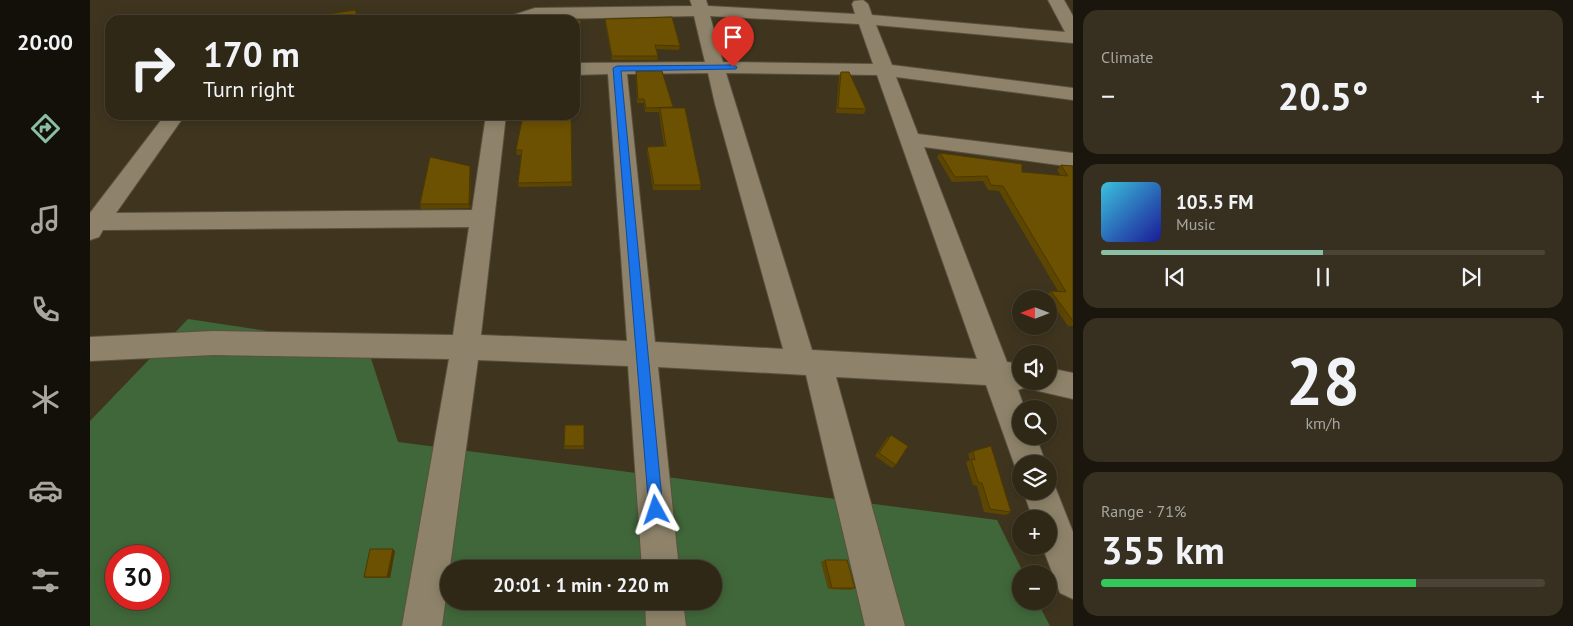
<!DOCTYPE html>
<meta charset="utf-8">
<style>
body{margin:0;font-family:"PT Sans",sans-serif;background:#373020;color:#f1f3f6;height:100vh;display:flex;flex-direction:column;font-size:19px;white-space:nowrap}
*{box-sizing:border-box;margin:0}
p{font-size:16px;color:#a7a6a1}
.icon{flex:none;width:28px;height:28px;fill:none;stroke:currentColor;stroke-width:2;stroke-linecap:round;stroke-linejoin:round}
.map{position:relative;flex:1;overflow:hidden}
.panel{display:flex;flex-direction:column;gap:10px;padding:10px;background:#1a160d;width:500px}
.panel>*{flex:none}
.hud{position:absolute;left:15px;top:15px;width:475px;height:105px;border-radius:15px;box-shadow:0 2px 12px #0003,0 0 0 1px #4a4436;background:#2f2817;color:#f1f3f6;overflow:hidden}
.needle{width:32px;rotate:270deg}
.buttons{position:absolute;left:922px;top:290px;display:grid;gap:10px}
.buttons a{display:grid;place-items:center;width:45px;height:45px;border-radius:50%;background:#2f2817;box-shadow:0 2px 12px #0003,0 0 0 1px #4a4436;font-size:25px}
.speed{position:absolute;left:15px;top:545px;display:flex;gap:10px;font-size:25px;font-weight:700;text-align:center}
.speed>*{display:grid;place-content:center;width:65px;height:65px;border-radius:50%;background:#2f2817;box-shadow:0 2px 12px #0003,0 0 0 1px #4a4436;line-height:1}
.speed .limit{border:8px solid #d22;background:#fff;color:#111}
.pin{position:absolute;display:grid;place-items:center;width:42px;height:42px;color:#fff;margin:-51px -21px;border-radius:50% 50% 50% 0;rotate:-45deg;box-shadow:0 0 5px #0007}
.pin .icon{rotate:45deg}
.me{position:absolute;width:55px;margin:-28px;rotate:355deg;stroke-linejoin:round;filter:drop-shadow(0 0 4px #0008)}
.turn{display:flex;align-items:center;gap:18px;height:105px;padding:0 15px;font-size:22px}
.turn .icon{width:65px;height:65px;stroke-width:2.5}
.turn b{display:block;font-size:35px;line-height:42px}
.big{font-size:38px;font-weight:700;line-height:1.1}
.panel .card{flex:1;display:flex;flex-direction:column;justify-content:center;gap:8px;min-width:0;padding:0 18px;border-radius:15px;background:#373020}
.panel .dial{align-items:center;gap:0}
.dial b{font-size:65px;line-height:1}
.song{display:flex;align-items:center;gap:15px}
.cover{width:60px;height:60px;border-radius:8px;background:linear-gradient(135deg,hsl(190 70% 55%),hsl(240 70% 35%))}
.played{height:5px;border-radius:2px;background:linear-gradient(90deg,#8abfa5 50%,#4a4436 50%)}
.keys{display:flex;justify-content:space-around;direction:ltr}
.heat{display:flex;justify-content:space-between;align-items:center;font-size:28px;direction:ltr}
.charge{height:8px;border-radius:4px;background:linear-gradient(90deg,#34c759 71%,#4a4436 0)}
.trip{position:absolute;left:350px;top:560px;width:282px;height:50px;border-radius:25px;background:#2f2817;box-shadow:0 2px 12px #0003,0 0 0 1px #4a4436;font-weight:700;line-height:50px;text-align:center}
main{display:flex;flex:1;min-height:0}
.tabs{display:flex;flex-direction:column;width:90px;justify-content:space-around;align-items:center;background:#131009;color:#a7a6a1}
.tabs .icon{width:35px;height:35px}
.tabs .current{color:#8abfa5}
.tabs b{font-size:22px;color:#f1f3f6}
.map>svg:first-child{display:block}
.green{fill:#40673a;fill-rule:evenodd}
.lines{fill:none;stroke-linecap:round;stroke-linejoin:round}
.minor-casing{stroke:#5a513e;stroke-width:2}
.minor{fill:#8e836a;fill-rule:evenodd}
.wall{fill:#5d4602}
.shaded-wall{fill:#4c3901}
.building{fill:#6c5102;stroke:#4c3901}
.route{fill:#1a73e8;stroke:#114b97}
</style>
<main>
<nav class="tabs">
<b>20:00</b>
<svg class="icon current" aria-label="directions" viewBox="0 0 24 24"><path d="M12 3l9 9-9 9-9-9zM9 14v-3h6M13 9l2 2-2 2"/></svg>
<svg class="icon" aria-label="music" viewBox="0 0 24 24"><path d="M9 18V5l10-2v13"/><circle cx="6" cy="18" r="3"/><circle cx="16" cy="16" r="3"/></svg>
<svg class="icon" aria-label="phone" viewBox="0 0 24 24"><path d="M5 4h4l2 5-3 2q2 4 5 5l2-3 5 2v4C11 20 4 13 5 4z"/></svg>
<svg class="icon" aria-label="climate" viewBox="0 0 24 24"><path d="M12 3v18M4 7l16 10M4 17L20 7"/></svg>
<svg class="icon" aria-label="car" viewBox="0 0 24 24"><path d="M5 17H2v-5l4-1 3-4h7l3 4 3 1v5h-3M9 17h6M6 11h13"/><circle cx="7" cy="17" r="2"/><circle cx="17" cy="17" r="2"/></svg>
<svg class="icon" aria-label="filters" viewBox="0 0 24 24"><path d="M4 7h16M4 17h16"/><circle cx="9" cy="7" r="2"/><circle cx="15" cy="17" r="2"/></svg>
</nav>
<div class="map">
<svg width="983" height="626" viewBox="0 0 983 626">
<rect width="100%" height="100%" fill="#3f351f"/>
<path class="green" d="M98,319l179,27 31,96 599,78 27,54h-3v27h16l13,25h-960v-205zM26,556h43v43h-43zM359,569h265v32h-265z"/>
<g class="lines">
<defs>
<g id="minor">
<path d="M600,0h16l2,6 147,8 -3,-10 2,-3 9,-1 5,4 4,11 193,17 -17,-32h16l9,16v27l-197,-18 16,40 181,23v12l-177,-23 22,57 155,19v14l-149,-20 83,215 14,2v17h28v-13l24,5v26l-39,-9 -2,-5 -14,5 7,19h-4v27h15l10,28h-25v13l-3,-2 -32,-90 -150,-8 69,249h-40l-59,-251 -148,-8 21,202h-37l-14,-203 -150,-6 -36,266h-40l47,-267 -236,-4 -123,6v-24l123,-6 240,4 16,-108 -366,3 -4,7 -9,3v-27l75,-98h20l-69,98 356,-3 14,-95h20l-25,220 146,6 -19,-267 -33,1v-12l130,-1 -11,-46 -186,4 2,-4 25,-8 157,-2zM620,16l149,8 14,40 -150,-2zM618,73l7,31 68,245 -128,-7 -28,-268zM636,73l151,2 100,284 -165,-9z"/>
<path d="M959,478l3,1 21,53v67l-13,-6 -18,-47h7v-27h-16l-10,-28h26z"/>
<path d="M555,601h38l3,25h-40z"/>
</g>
</defs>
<use href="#minor" class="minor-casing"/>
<use href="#minor" class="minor"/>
</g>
<g class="wall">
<path d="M515,19l75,27 -1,4 -23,-1 2,7 -1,4h-45l-7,-37z"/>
<path d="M485,20l6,4 -3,25h-3z"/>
<path d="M546,71l37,36 28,78 -1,5h-47l-6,-38v-5l17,-1 -5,-34h-14l-1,-9h-7z"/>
<path d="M751,72l25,37 -2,5 -28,-1 3,-37z"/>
<path d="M481,115l1,71 -53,1 -1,-4 3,-28h-4l-1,-5z"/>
<path d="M850,153l82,19 39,4 -4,-6 4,-5 12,1v160h-5l-22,-31 5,-4h7l-59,-100 -11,-1 -5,-9 -31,1 -15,-25z"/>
<path d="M381,170l-1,38 -49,1 -1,-5z"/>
<path d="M494,425v24h-20v-3z"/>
<path d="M801,435l5,30 -4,3 -17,-12 12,-18z"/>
<path d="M883,451l38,61 -5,3 -22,-3 -7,-26 -4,-1 -7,-23 4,-2 -2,-6z"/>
<path d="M305,551l-5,27h-23l-3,-1z"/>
<path d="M735,560l30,28 -4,2 -23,-1 -7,-27z"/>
</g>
<g class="shaded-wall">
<path d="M380,166l1,4 -1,38 -1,-4z"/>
<path d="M303,549l2,2 -5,27 -3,-1z"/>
</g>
<g class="building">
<path d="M265,10l3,8 10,1v1h-47l1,-5z"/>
<path d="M582,17l8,29 -25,-1 3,11h-46l-7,-37z"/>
<path d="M484,20h7l-3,24h-3v-24z"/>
<path d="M546,71h26l11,36 -27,1 -2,-9h-6z"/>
<path d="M751,72h8l17,37 -28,-1z"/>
<path d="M570,108h25l16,77h-47l-7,-38 19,-1z"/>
<path d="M433,115h48l1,67 -54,1 4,-33h-6z"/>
<path d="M850,153l82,11v8l46,4 -7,-11 12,1v155l-22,-30 15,1 -63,-106 -12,-1 -4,-9 -32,1z"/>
<path d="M340,157l40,9 -1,38h-49z"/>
<path d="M475,425h19v21h-20z"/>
<path d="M801,435l17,11 -12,19 -17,-12z"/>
<path d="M901,446l20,66 -21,-3 -8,-26 -4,-1 -7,-23 4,1 -2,-9z"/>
<path d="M280,549h23l-6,28h-23z"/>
<path d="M735,560h22l8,28h-23z"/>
</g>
<path class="route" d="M643,65l4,2 -1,2 -115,2 42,439 -2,6 -5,2 -5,-2 -2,-6 -36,-442 4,-2z"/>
</svg>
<div class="buttons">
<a><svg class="needle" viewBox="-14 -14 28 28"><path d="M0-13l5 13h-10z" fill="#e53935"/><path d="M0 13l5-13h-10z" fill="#a7a6a1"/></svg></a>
<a><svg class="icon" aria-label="sound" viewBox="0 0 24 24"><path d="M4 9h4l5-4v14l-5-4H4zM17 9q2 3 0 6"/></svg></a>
<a><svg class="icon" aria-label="search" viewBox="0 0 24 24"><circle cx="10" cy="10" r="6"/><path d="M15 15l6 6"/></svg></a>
<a><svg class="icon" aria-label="layers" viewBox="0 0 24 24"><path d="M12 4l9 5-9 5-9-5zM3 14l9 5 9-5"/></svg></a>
<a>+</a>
<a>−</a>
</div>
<div class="speed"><div class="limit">30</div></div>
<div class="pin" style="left:643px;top:67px;background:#d93025"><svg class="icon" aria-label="arrive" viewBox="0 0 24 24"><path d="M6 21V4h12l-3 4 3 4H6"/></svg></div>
<svg class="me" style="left:566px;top:510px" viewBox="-20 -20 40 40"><path d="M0-17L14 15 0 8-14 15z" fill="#1a73e8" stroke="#fff" stroke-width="4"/></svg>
<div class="trip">20:01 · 1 min · 220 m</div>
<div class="hud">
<div class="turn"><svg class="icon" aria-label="right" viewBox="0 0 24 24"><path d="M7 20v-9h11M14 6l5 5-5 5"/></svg><div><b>170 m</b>Turn right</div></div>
</div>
</div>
<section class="panel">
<div class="card"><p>Climate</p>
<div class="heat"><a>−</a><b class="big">20.5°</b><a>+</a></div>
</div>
<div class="card">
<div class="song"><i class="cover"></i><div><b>105.5 FM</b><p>Music</p></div></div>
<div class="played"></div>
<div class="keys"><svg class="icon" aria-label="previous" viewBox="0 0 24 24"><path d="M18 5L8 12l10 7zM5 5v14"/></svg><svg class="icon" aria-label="pause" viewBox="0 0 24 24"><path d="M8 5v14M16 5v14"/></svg><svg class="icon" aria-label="next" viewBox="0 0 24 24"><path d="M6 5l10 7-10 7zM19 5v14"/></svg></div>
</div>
<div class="card dial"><b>28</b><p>km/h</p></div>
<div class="card"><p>Range · 71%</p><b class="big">355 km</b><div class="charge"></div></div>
</section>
</main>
